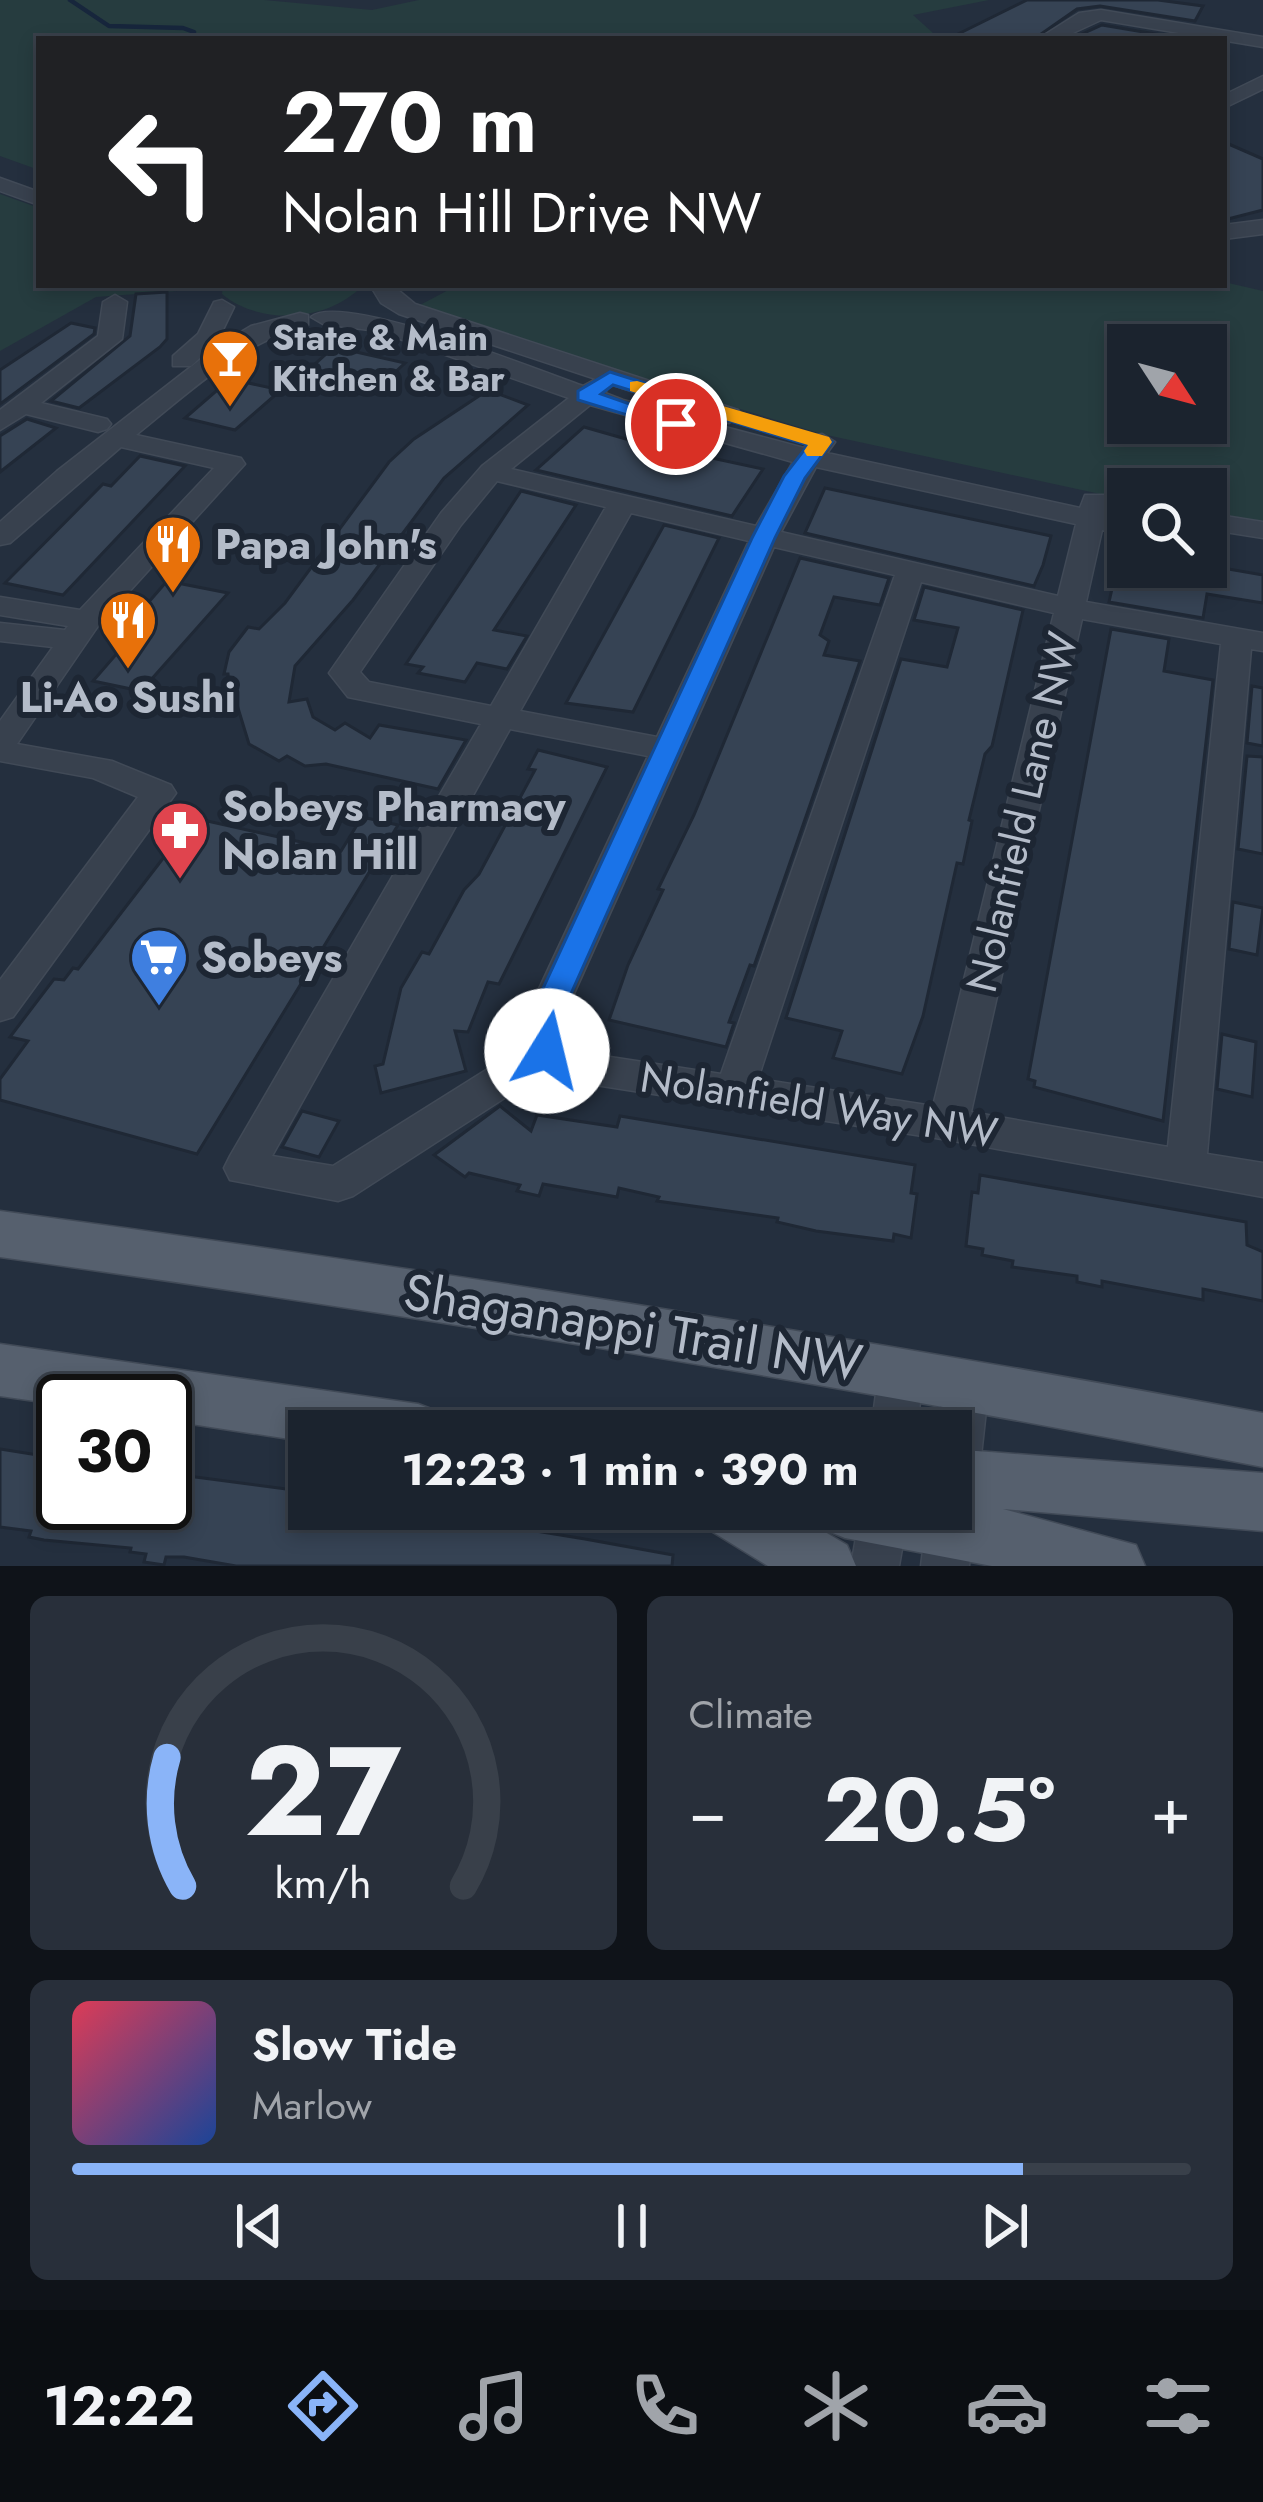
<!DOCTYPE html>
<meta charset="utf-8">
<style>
body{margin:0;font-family:Jost,sans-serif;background:#282f3a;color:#f1f3f6;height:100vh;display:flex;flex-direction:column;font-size:45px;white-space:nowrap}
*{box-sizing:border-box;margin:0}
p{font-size:39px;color:#a0a4aa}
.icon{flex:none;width:66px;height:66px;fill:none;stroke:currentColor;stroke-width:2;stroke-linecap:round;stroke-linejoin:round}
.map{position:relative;height:1566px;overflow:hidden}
.details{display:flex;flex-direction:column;gap:30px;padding:30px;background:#0f1319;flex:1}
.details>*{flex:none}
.hud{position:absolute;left:36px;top:36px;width:1191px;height:252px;border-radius:0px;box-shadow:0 6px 18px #0003,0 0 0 3px #39404a;background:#202124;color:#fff;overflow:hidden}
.needle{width:78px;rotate:126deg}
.controls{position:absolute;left:1107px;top:324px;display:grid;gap:24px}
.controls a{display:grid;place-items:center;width:120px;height:120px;border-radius:0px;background:#1b232e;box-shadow:0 6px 18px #0003,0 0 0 3px #39404a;font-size:60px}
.speed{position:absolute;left:36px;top:1374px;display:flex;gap:24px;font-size:60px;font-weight:700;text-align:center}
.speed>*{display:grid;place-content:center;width:156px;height:156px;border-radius:50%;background:#1b232e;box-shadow:0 6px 18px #0003,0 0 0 3px #39404a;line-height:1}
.speed .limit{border:6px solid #111;border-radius:18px;background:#fff;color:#111}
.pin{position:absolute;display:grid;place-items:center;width:102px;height:102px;color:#fff;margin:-51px;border:6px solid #fff;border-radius:50%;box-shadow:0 3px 12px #0007}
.me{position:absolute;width:132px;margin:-66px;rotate:9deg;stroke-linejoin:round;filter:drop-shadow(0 0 9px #0008)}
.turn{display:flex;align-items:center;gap:42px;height:252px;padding:0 48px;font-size:54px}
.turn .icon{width:156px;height:156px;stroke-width:2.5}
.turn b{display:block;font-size:84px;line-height:102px}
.big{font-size:90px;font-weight:700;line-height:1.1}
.details .widget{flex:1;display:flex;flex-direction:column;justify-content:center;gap:18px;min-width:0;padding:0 42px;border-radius:18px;background:#282f3a}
.details .dial{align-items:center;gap:0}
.dial svg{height:312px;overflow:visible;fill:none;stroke:#39404a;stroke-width:7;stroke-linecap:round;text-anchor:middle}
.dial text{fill:#f1f3f6;stroke:none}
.song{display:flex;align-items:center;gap:36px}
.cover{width:144px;height:144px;border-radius:18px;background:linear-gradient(135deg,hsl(350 70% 55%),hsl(220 70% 35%))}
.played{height:12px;border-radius:6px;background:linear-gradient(90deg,#8ab4f8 85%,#39404a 85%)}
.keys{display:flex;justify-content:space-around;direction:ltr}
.heat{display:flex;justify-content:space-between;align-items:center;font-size:66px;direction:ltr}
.details .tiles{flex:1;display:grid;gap:30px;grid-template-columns:1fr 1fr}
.widget:last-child{grid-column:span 2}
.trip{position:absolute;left:288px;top:1410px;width:684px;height:120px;border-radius:0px;background:#1b232e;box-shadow:0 6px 18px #0003,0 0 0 3px #39404a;font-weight:700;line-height:120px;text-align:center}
.menu{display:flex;height:192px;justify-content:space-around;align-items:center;background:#0b0e12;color:#a0a4aa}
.menu .icon{width:84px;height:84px}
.menu .selected{color:#8ab4f8}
.menu b{font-size:54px;color:#f1f3f6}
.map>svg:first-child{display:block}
.green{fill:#263c3f;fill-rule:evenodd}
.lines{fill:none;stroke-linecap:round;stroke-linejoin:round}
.stream{stroke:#17263c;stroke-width:4.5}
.building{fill:#364354;stroke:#1f2835;stroke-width:3}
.minor-casing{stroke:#414a57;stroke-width:3}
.major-casing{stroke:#414a57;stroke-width:3}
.minor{fill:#38414e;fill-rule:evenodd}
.major{fill:#56606e;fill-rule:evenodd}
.route{fill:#1a73e8;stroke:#114b97;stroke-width:3}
.slow{fill:#f59e0b}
.labels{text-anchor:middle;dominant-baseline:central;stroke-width:12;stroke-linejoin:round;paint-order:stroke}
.far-poi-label{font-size:36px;font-weight:bold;fill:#b4bcc9;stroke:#1d2633;text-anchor:start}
.poi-label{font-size:42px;font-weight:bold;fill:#b4bcc9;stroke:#1d2633;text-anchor:start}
.street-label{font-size:42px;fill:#b4bcc9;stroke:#1d2633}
.near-street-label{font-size:51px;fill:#b4bcc9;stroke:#1d2633}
</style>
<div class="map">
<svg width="1263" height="1566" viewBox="0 0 1263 1566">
<rect width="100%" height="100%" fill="#242f3e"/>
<g class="green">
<path d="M0,0h264l108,10 47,-10h570l-76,15 20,18 -6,6h-888v131l-39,-14z"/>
<path d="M0,194l39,14v77h150l1,5 -94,7 -96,54z"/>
<path d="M1224,282l39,9v230l-57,-9v-23h-78v11l-306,-66 -204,-62 -198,-67 38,-20zM1128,345h78v78h-78z"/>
<path d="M223,285h140c-34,37 -103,41 -141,9z"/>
</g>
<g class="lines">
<path class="stream" d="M70,0l39,26 74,2 11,4 -3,7"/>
</g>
<g class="building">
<path d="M1027,0h131l45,6 -8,15 -95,-15 -23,3 -43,30h-86z"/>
<path d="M1102,25l83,14h-114z"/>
<path d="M1224,142l39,17v51l-39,10z"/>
<path d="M167,292v47l-7,8 -81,61 -28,-7 79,-65 6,-42z"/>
<path d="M71,323l24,5 -1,6 -94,70v-34z"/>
<path d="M334,347l71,16 -28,26 -72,-16z"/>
<path d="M230,379l51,11 -46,40 -50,-12z"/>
<path d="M488,390l40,15 -84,73 -91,122 -58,66 -6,36 18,-3 6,18 22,13 10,-7 25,15 9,-13 87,15 -28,49 -112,-25 -21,2 -18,-10 -8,5 -30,-17 -11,-36 -6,1 -4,-35h-4l5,-22 19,-25 11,2 26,-26 104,-141 25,-23z"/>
<path d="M27,419l29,9 -56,44v-36z"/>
<path d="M584,427l49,14 130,28 -31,47 -196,-46z"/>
<path d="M140,456l45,10 -122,129 -58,-12 98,-99 8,2z"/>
<path d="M825,488l226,48 -8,29 -9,21 -229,-53z"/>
<path d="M521,491l55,14 -82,125 33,6 -20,33 -30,-6 -12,19 -47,-9 5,-6 -17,-3z"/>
<path d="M664,525l55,13 -86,174 -67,-9z"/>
<path d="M800,558l89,20 -9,27 -46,-8 -14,38 9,6 -5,14 36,6 -106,305 -4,-1 -21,57 5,1 -8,24 -117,-27 19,-55 35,-75 -5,-1 36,-74z"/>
<path d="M1117,567h100l46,8v28l-56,-9 -4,24 -94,-16z"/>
<path d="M167,581l61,12 -87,98 -48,-10 52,-60 -11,-2z"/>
<path d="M924,587l99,23 -31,136 -7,8 -16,66 3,1 -9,43 -6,-1 -34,153 -21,58 -69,-16 9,-27 -56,-13 115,-359 46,8 11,-39 -44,-8z"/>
<path d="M1111,629l58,10 -5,32 49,9 -50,441 -129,-34 1,-6 -7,-2z"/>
<path d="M1252,686l11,2v58l-16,-3z"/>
<path d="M538,750l69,17 -108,217 -11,-2 -20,50 -13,-1 11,40 -85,22 -6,-27 8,-2 18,-76 21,-36 7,2 35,-64 15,-16 56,-104 -7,-1z"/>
<path d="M1247,756l16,1v97l-25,-5z"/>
<path d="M362,817l36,8 -201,329 -197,-54v-21l28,-38 -18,-4 44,-58 10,1 9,-12 5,1 116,-151 147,33z"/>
<path d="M1233,902l30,6 -6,47 -28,-6z"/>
<path d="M1222,1034l34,8 -4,55 -35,-8z"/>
<path d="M500,1106l31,25 6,-16 80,12 3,-11 295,49 -4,28 6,1 -6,44 -17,-4 -1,7 -77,-10 -39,-9 1,-4 -121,-17 2,-4 -40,-9 -2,9 -74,-13 -4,12 -22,-5 3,-6 -51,-12 -4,4 -31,-22z"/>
<path d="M302,1111l37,10 -20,36 -37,-10z"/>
<path d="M980,1175l266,47 1,23 16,7v49l-60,-12v11l-101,-19v6l-25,-5v-6l-65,-9 1,-6 -31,-6 1,-6 -17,-3 6,-54 6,1z"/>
<path d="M0,1449l63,10v44h102v-30l144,19v17h92l184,30 88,16 -1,11h-436l-52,-9h-18l-2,8 -20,-3 2,-8 -16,-2 1,-4 -87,-8 -15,-3 2,-6 -31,-4z"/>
</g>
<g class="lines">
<defs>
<g id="minor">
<path d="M1101,10l162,27v10l-162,-27 -41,19h-22l41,-26z"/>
<path d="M1263,76v13l-39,19v-13z"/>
<path d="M0,178l39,14v13l-39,-14z"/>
<path d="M1263,220v14l-39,5v-14z"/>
<path d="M370,285h22l23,19 323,106 4,5 -13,8 -119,-39 -5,9 18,7 181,48 9,-12 9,-2 13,8 -8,11 253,55 5,-13h20l4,6 -3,13 22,5v16l-26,-5 -16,72 177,31v18l-12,-2 -44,505 56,9v34l-315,-57 -372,-58 -28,-12 -195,126 -15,5 -108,-21 -6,-12 6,-12 251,-432 -133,-27 -19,-24 112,-160 41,-47 87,-68 -192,-67 -54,-7 -12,-7c31,-26 228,54 272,69l13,-7 -197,-65 -18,-11zM590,405l203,57 -37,64 -245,-57zM816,467l260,57 -18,72 -277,-64zM497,481l109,26 -115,199 -122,-24 -9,-10 101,-147zM631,513l118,28 -92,196 -137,-26zM774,547l121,28 -174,499 -137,-21 -20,-10 -4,-18zM921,582l133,31 -121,493 -175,-27zM1082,619l139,25 -53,503 -197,-35zM510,729l138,27 -126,269 4,20 -193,121 -61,-10z"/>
<path d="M115,295l12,7 -5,37 -81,64 66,16 4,5 -4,5 -9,3 -72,-18 -26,16v-20l98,-74 5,-34z"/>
<path d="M222,300l12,7 -17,35 -26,24h-18v-10l25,-22 16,-32z"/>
<path d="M300,313l8,2v10c-68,18 -117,66 -172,110l105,23 4,6 -147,162 -81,118 95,17 59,24 5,8 -163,224 -13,4v-41l138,-183 -45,-19 -93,-17v-40l53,-74 -53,-6v-18l65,7 3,-4 -68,-11v-18l80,13 134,-142 -93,-21 -111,96 -10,2v-23l57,-51 162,-126 32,-19z"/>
<path d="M1206,513l57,9v16l-57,-9z"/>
<path d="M901,1351l16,6 6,14 -6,60h-46l8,-60 6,-14z"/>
<path d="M966,1363l16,6 7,14 -20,183h-48l7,-57h23v-78h-14l6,-48 7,-14z"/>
<path d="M861,1509h48l-10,57h-48z"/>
</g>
<g id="major">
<path d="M0,1211c423,57 843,124 1263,202v54c-420,-82 -840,-151 -1263,-210z"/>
<path d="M0,1344l418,60 21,8 8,19h-138v11l-144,-22v-19h-102v4l-63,-9z"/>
<path d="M951,1449l312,24v58l-260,-22 133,36 9,21h-153l-147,-28 -22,-9 -8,-20h136z"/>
<path d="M700,1509h86l61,36 9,21h-88l-60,-37z"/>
</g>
</defs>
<use href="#minor" class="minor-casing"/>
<use href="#major" class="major-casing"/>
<use href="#minor" class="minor"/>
<use href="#major" class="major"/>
</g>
<path class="route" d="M610,372l222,70 -27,36 -30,60 -218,487 6,26 -5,9h-22l-10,-35 226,-487 32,-62 24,-31 -195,-60 -12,9 86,30 -11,6 -98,-30v-9z"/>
<path class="slow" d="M637,381l192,56 3,5 -10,14h-15l-3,-5 4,-6 -178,-54v-9z"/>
<defs>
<symbol id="bar-pin" viewBox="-11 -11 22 30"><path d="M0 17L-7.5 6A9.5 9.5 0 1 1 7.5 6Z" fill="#e8710a" stroke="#1d2633"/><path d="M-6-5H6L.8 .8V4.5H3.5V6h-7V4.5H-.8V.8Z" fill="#fff"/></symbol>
<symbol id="restaurant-pin" viewBox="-11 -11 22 30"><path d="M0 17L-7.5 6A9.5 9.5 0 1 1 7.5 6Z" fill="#e8710a" stroke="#1d2633"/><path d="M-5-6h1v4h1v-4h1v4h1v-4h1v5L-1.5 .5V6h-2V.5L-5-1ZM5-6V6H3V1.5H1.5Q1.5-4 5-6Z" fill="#fff"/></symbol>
<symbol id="pharmacy-pin" viewBox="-11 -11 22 30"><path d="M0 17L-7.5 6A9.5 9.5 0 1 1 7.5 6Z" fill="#e0444e" stroke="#1d2633"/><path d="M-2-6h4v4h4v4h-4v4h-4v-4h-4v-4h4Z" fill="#fff"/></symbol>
<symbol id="supermarket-pin" viewBox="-11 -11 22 30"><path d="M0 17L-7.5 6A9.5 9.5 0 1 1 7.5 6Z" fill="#3f7fe0" stroke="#1d2633"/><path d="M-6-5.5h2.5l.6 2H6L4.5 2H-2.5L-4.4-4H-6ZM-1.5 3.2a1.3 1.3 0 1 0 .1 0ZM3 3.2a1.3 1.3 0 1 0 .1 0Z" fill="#fff"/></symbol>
</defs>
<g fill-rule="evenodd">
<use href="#bar-pin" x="197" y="325" width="66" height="90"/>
<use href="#restaurant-pin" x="140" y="511" width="66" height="90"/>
<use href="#restaurant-pin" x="95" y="587" width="66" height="90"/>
<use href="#pharmacy-pin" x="147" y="797" width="66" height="90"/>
<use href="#supermarket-pin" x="126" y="924" width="66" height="90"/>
</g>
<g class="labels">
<g class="far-poi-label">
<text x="272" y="337">State &amp; Main<tspan x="272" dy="41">Kitchen &amp; Bar</tspan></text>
</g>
<g class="poi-label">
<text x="215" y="544">Papa John's</text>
<text x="128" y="697" text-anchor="middle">Li-Ao Sushi</text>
<text x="222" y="806">Sobeys Pharmacy<tspan x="222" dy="48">Nolan Hill</tspan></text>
<text x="201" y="957">Sobeys</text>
</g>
<g class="street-label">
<text transform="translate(1022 812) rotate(-77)">Nolanfield Lane NW</text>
<text transform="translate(819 1105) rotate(9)">Nolanfield Way NW</text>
</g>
<g class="near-street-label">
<text transform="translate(633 1327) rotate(9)">Shaganappi Trail NW</text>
</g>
</g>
</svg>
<div class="controls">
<a><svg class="needle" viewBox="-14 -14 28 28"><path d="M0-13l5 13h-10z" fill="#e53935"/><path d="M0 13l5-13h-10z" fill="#a0a4aa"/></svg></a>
<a><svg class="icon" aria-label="search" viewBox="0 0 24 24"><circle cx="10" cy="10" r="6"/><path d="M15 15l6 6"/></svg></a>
</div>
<div class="speed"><div class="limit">30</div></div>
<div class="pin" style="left:676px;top:424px;background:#d93025"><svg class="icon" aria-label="arrive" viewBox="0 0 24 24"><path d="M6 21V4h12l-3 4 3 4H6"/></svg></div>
<svg class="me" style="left:547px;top:1051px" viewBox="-20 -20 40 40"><circle r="19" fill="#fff"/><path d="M0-13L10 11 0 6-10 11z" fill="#1a73e8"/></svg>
<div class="trip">12:23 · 1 min · 390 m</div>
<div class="hud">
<div class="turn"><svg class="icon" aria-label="left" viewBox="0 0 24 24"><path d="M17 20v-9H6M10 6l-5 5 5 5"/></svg><div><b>270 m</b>Nolan Hill Drive NW</div></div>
</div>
</div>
<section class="details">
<div class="tiles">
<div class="widget dial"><svg viewBox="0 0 100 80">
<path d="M14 69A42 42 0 1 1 86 69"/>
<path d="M14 69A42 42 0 0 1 10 36" stroke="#8ab4f8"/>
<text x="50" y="56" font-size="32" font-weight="700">27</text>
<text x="50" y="72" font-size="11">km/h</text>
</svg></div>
<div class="widget"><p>Climate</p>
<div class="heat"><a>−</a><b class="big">20.5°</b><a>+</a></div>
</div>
<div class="widget">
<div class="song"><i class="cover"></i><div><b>Slow Tide</b><p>Marlow</p></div></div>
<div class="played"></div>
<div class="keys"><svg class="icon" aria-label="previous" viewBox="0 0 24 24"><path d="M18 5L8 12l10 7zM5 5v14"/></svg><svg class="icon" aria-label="pause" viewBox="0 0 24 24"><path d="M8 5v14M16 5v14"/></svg><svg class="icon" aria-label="next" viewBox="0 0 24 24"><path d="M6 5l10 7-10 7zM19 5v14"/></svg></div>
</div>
</div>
</section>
<nav class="menu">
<b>12:22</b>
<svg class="icon selected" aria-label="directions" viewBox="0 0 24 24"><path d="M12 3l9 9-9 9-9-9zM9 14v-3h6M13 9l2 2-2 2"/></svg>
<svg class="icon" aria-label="music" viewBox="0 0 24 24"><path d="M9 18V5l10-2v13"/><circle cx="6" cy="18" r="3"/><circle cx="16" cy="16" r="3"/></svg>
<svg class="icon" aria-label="phone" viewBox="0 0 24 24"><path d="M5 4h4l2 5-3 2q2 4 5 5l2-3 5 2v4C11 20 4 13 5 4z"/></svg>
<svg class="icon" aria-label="climate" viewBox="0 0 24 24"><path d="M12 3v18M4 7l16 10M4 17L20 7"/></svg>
<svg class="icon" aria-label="car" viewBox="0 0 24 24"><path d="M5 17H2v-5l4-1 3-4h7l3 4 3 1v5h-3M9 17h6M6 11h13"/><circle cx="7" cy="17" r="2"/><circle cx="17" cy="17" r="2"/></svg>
<svg class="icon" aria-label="filters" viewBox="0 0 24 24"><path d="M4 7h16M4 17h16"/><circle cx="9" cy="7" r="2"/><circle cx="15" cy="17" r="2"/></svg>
</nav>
